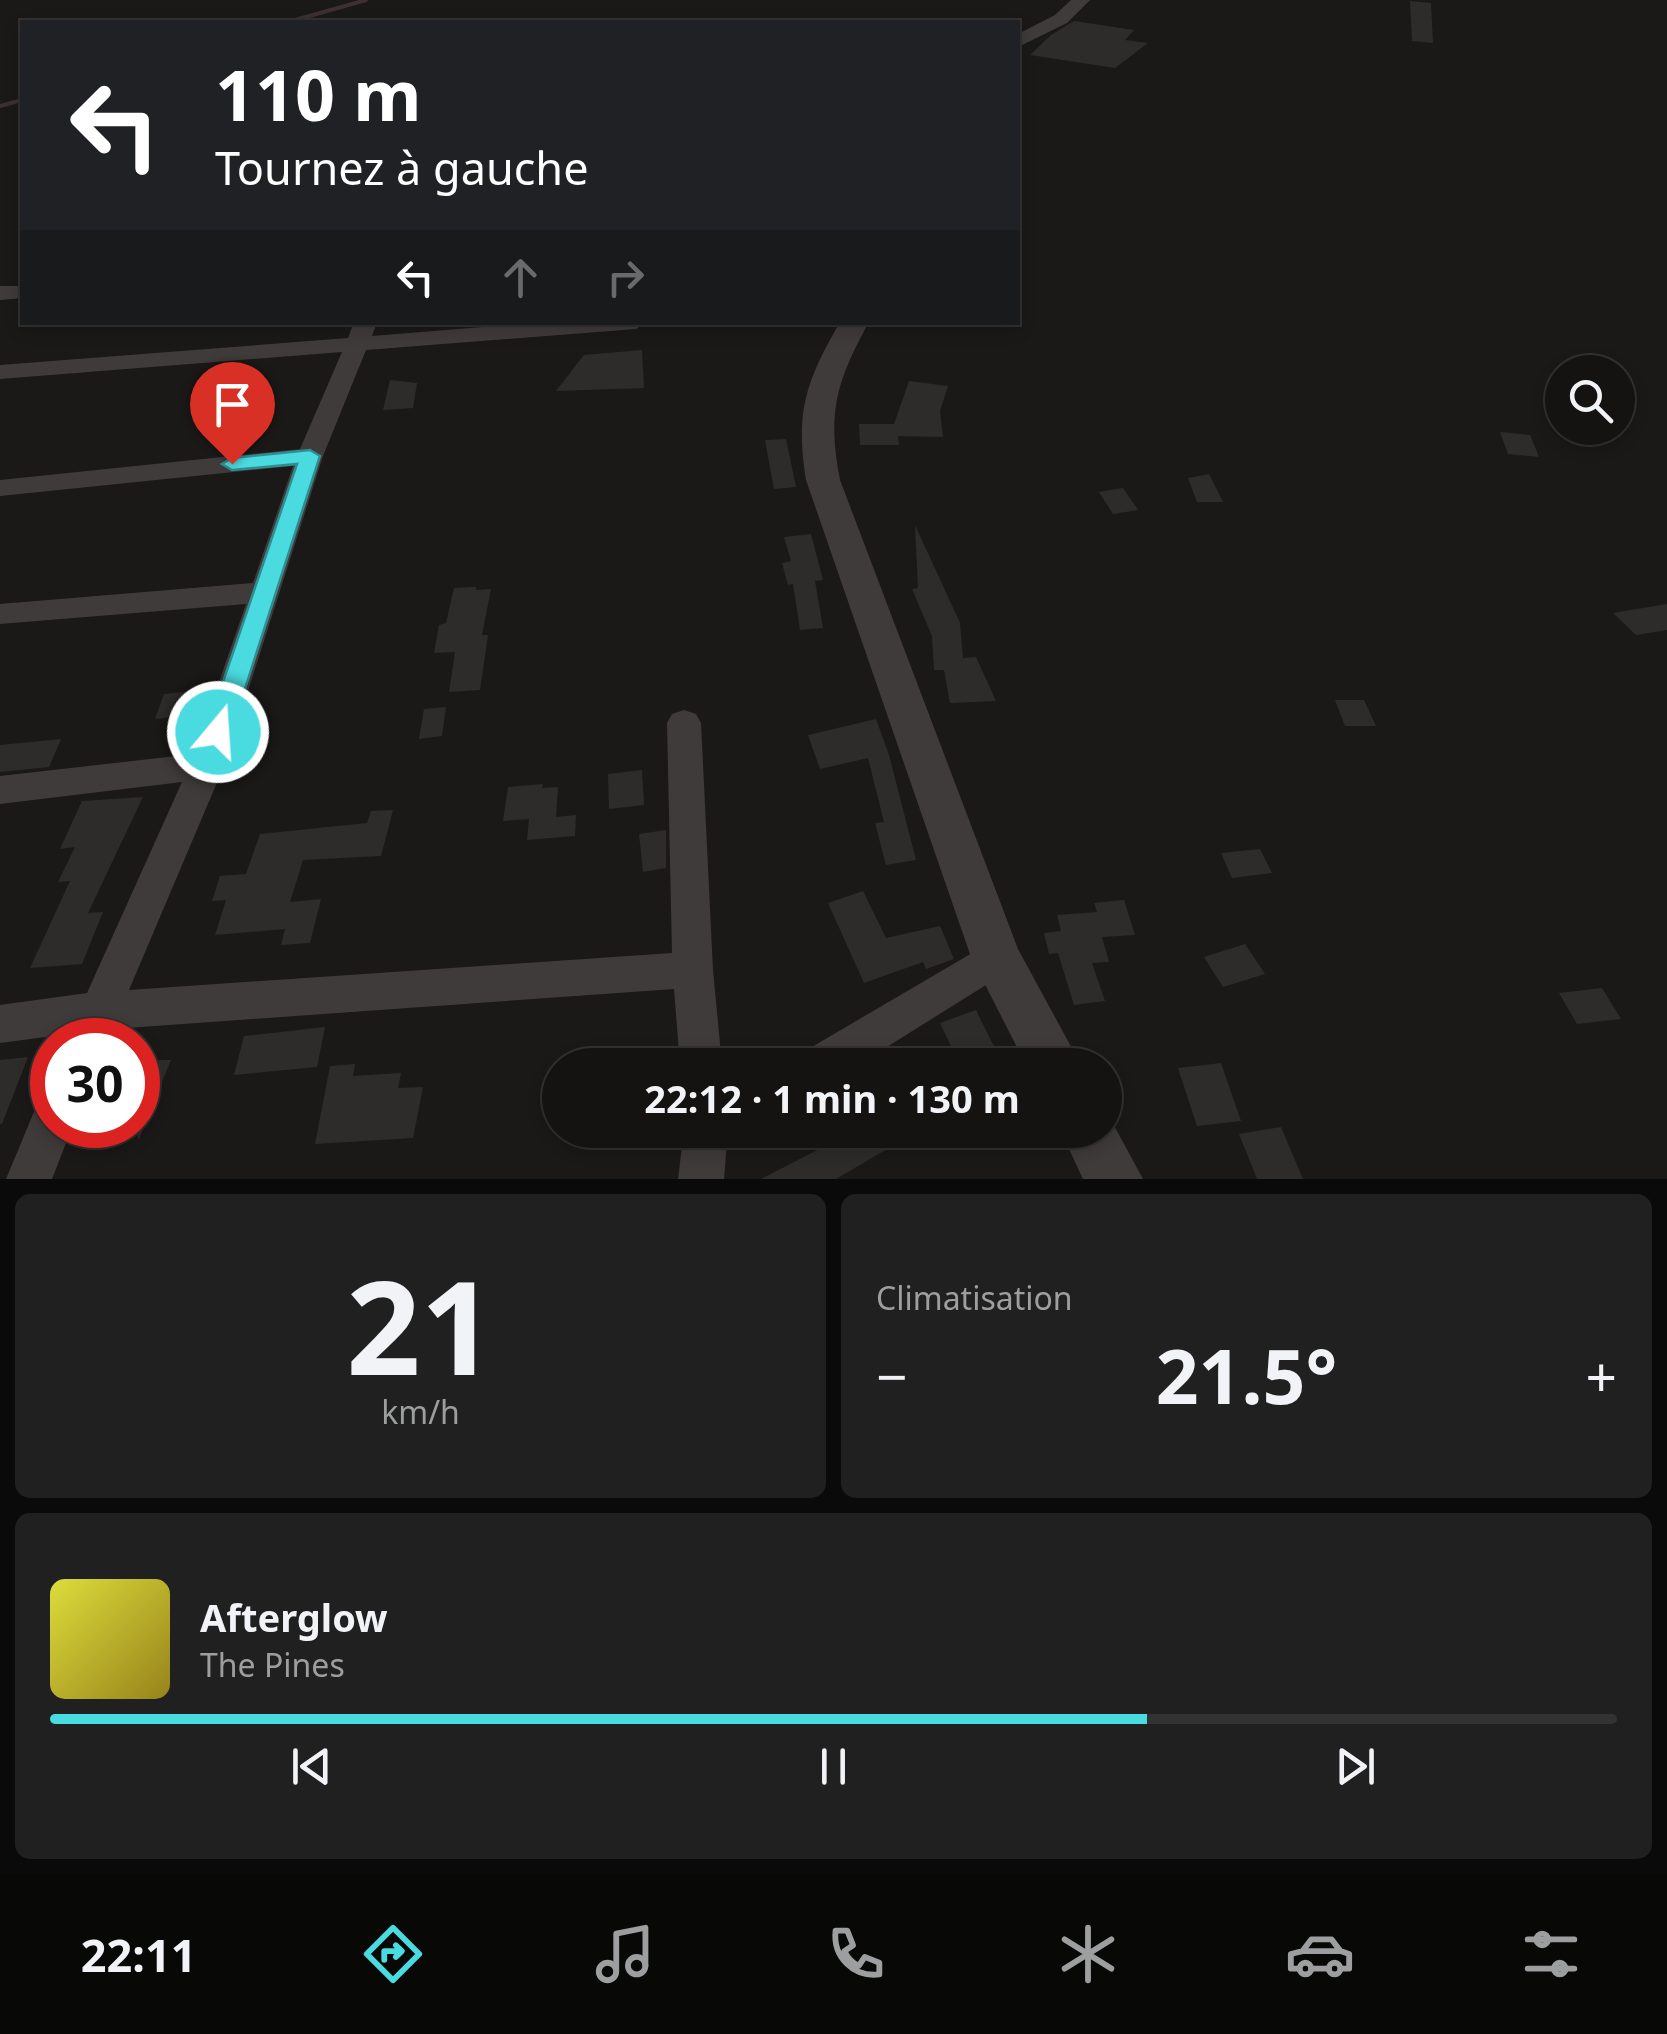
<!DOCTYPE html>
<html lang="fr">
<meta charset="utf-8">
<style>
body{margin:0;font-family:"Noto Sans",sans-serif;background:#212020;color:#f1f3f6;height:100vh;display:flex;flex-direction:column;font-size:38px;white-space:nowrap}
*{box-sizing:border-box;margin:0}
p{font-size:32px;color:#9d9e9f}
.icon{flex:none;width:55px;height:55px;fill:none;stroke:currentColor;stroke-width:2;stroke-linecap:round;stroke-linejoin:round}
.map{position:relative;height:1179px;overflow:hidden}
.drawer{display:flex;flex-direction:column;gap:15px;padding:15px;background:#0b0a0a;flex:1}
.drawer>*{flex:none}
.hud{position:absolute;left:20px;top:20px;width:1000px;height:305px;border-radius:0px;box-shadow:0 5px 15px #0003,0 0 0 2px #333232;background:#202124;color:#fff;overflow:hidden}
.fabs{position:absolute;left:1545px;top:355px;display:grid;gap:20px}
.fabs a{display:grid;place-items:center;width:90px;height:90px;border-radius:50%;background:#141312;box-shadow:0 5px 15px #0003,0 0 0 2px #333232;font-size:50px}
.speed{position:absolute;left:30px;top:1018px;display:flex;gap:20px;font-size:50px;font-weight:700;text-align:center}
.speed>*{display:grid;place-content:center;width:130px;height:130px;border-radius:50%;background:#141312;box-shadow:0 5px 15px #0003,0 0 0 2px #333232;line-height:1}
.speed .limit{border:15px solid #d22;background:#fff;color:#111}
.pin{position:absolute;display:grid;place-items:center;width:85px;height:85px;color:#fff;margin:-102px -42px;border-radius:50% 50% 50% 0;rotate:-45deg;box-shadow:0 0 10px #0007}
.pin .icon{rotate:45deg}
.me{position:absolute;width:110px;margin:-55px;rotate:18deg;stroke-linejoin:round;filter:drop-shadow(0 0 8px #0008)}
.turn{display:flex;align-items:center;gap:35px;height:210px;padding:0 30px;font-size:45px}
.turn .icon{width:130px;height:130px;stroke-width:2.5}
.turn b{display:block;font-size:70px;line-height:85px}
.lanes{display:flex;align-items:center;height:95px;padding:0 30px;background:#0003;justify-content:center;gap:50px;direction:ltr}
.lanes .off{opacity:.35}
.big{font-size:75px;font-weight:700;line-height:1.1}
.drawer .widget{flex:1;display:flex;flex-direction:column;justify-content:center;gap:15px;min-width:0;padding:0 35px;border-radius:15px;background:#212020}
.drawer .dial{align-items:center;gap:0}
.dial b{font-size:130px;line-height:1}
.song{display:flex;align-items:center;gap:30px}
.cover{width:120px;height:120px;border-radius:15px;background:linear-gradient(135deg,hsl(60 70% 55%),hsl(50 70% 35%))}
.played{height:10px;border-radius:5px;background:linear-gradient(90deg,#4adbe0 70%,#333232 70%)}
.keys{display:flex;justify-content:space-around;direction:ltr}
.heat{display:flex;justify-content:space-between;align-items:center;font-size:55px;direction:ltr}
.drawer .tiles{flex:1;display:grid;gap:15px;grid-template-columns:1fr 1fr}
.widget:last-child{grid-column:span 2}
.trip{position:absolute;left:542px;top:1048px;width:580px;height:100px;border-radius:50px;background:#141312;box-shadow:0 5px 15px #0003,0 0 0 2px #333232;font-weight:700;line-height:100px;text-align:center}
.tabs{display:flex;height:160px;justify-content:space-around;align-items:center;background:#080807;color:#9d9e9f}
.tabs .icon{width:70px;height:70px}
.tabs .on{color:#4adbe0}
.tabs b{font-size:45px;color:#f1f3f6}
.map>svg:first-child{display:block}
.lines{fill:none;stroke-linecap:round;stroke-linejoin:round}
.stream{stroke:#3d2f32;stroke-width:4}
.building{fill:#2e2c2b}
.minor{fill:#3f3b3a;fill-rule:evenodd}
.tertiary{fill:#3f3b3a;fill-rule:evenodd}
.route{fill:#4adbe0;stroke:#308e92;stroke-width:2.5}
</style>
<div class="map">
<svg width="1667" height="1179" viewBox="0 0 1667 1179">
<rect width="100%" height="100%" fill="#1a1918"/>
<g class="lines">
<g class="stream">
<path d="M288,22l78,-22"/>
<path d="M0,106l22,-6"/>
</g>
</g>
<g class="building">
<path d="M1410,1l21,2 2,40 -21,-2z"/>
<path d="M1074,21l60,9 -9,10 23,3 -33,25 -85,-13 21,-20z"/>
<path d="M642,350l2,38 -88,3 28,-36z"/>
<path d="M390,380l27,3 -4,25 -30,2z"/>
<path d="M909,381l39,5 -8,25 3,26 -45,-1 1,9h-39l-1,-21h35z"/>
<path d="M1500,432l30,3 9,22 -31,-3z"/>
<path d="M786,439l10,48 -22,2 -9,-49z"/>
<path d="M1209,474l14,28h-26l-9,-24z"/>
<path d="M1123,488l15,22 -25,4 -14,-22z"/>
<path d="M915,525l45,98 3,35 13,-1 20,44 -46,2 -6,-33h-10l-2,-34 -20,-47 6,-1z"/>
<path d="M811,534l12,46 -8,1 8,47 -23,2 -7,-46 -5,1 -6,-22 9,-2 -7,-24z"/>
<path d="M476,587v3l15,-1 -9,46h6l-8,55 -31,2 6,-40 -21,1 5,-28 7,-2 8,-35z"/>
<path d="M1667,604v26l-31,5 -23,-22z"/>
<path d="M213,689l-9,25 -49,5 9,-25z"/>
<path d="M1335,700h29l12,26h-31z"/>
<path d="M446,707l-4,29 -23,3 5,-30z"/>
<path d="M876,719l13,36 27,105 -30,5 -11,-42 9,-1 -16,-64 -48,11 -12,-34z"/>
<path d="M61,739l-12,28 -49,5v-27z"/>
<path d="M642,770l2,35 -35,4 -1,-35z"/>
<path d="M543,784l-1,4 16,-1 -2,30 20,-2 -1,21 -48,4 2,-21 -26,2 5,-34z"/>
<path d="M143,797l-55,116 15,-1 -21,52 -52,4 40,-87 -12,1 17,-35 -15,2 22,-48z"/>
<path d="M393,810l-12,46 -78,4 -13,42 31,-3 -11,44 -29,2 4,-16 -70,6 11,-35 -14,1 8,-25 26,-2 14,-40 107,-11 4,-12z"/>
<path d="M666,830v38l-23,4 -4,-38z"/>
<path d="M1260,849l12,24 -40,5 -11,-25z"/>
<path d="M863,891l23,47 54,-12 14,33 -28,10 -3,-7 -59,21 -36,-80z"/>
<path d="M1124,900l11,35 -33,2 7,25 -17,1 13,38 -31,4 -16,-52 -9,1 -5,-21 17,-2 -4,-16 40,-3 -3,-9z"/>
<path d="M1245,944l20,30 -42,13 -19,-30z"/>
<path d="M1602,988l19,31 -44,5 -18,-31z"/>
<path d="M976,1010l27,55h-43l-20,-42z"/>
<path d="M325,1027l-8,40 -83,8 10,-39z"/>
<path d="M28,1057l-26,67h-2v-64z"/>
<path d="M138,1060h33l-32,79h-1z"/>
<path d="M1221,1063l20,58 -44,5 -19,-58z"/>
<path d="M355,1064l-2,12 48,-3 -3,15 25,-1 -10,51 -98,6 15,-78z"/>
<path d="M1281,1127l22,52h-46l-18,-45z"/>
<path d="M840,1130h45l9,15 -58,34h-75l68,-35 -4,-6z"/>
</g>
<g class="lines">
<g class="minor">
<path d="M0,286h22v12l-22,2z"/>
<path d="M354,322h23l-5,14 170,-14h105l-11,7 -270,21 -43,106 -99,310 -95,224 543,-37 -5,-230 5,-9 12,-4 12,4 5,9 12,247 9,95h-42l-6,-76 -561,40 -5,11h-42l2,-6 -68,9v-38l87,-12 95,-211 -182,22v-28l194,-22 52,-150 -246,20v-20l253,-21 40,-117 -293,30v-16l300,-31 42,-97 -342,27v-14l348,-27z"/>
<path d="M996,939l14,5 6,13 -6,13 -152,95h-59l6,-14z"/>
<path d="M52,1101v24h21l-21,54h-46l30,-72z"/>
<path d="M684,1130h44l-4,49h-46z"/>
</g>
<g class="tertiary">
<path d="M1071,0h19l-23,23 -49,24v-13l37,-19z"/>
<path d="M840,322h29c-33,60 -42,91 -29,158l178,469 63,116h-55l-55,-108 -165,-477c-11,-68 0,-99 34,-158z"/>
<path d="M1105,1109l38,70h-60l-23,-49h45z"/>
</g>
</g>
<path class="route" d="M310,450l10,6 -89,276 -3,7h-19l-3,-7 91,-268 -65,6 -10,-6 10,-6z"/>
</svg>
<div class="fabs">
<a><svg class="icon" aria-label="search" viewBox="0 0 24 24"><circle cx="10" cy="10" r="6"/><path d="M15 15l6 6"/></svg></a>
</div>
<div class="speed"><div class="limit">30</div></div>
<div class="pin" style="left:232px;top:464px;background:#d93025"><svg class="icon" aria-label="arrive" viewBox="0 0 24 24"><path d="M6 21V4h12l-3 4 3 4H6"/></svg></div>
<svg class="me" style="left:218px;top:732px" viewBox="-20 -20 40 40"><circle r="17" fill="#4adbe0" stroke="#fff" stroke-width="3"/><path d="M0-11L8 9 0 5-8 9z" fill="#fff"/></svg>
<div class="trip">22:12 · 1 min · 130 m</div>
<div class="hud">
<div class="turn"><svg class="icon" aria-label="left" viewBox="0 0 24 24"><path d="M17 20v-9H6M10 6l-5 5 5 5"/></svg><div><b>110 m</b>Tournez à gauche</div></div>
<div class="lanes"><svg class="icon" aria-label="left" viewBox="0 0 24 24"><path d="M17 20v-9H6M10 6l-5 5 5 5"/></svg><svg class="icon off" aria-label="ahead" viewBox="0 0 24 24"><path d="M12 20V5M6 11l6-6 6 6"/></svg><svg class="icon off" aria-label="right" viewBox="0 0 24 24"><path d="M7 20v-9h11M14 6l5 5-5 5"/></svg></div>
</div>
</div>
<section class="drawer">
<div class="tiles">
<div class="widget dial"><b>21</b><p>km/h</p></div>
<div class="widget"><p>Climatisation</p>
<div class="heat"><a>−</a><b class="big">21.5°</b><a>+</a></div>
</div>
<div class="widget">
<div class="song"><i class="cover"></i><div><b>Afterglow</b><p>The Pines</p></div></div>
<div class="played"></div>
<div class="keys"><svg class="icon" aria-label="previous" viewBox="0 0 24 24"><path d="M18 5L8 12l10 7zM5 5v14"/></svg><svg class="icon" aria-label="pause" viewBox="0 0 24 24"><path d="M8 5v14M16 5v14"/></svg><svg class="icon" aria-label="next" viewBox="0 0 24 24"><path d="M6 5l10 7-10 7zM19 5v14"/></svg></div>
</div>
</div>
</section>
<nav class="tabs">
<b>22:11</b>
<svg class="icon on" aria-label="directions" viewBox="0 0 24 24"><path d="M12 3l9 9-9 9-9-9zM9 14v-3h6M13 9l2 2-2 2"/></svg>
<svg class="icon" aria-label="music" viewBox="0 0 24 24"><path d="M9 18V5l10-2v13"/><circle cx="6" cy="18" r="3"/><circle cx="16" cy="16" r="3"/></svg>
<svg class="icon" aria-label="phone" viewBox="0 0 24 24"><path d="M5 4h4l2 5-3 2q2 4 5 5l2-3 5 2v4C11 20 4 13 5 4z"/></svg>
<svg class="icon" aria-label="climate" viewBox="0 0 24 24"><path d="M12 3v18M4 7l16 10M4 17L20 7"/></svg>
<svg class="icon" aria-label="car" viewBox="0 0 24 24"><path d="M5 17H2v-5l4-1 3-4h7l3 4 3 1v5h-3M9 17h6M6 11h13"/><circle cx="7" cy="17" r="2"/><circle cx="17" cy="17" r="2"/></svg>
<svg class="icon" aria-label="filters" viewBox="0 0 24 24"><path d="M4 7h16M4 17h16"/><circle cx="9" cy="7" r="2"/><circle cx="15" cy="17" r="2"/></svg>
</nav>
